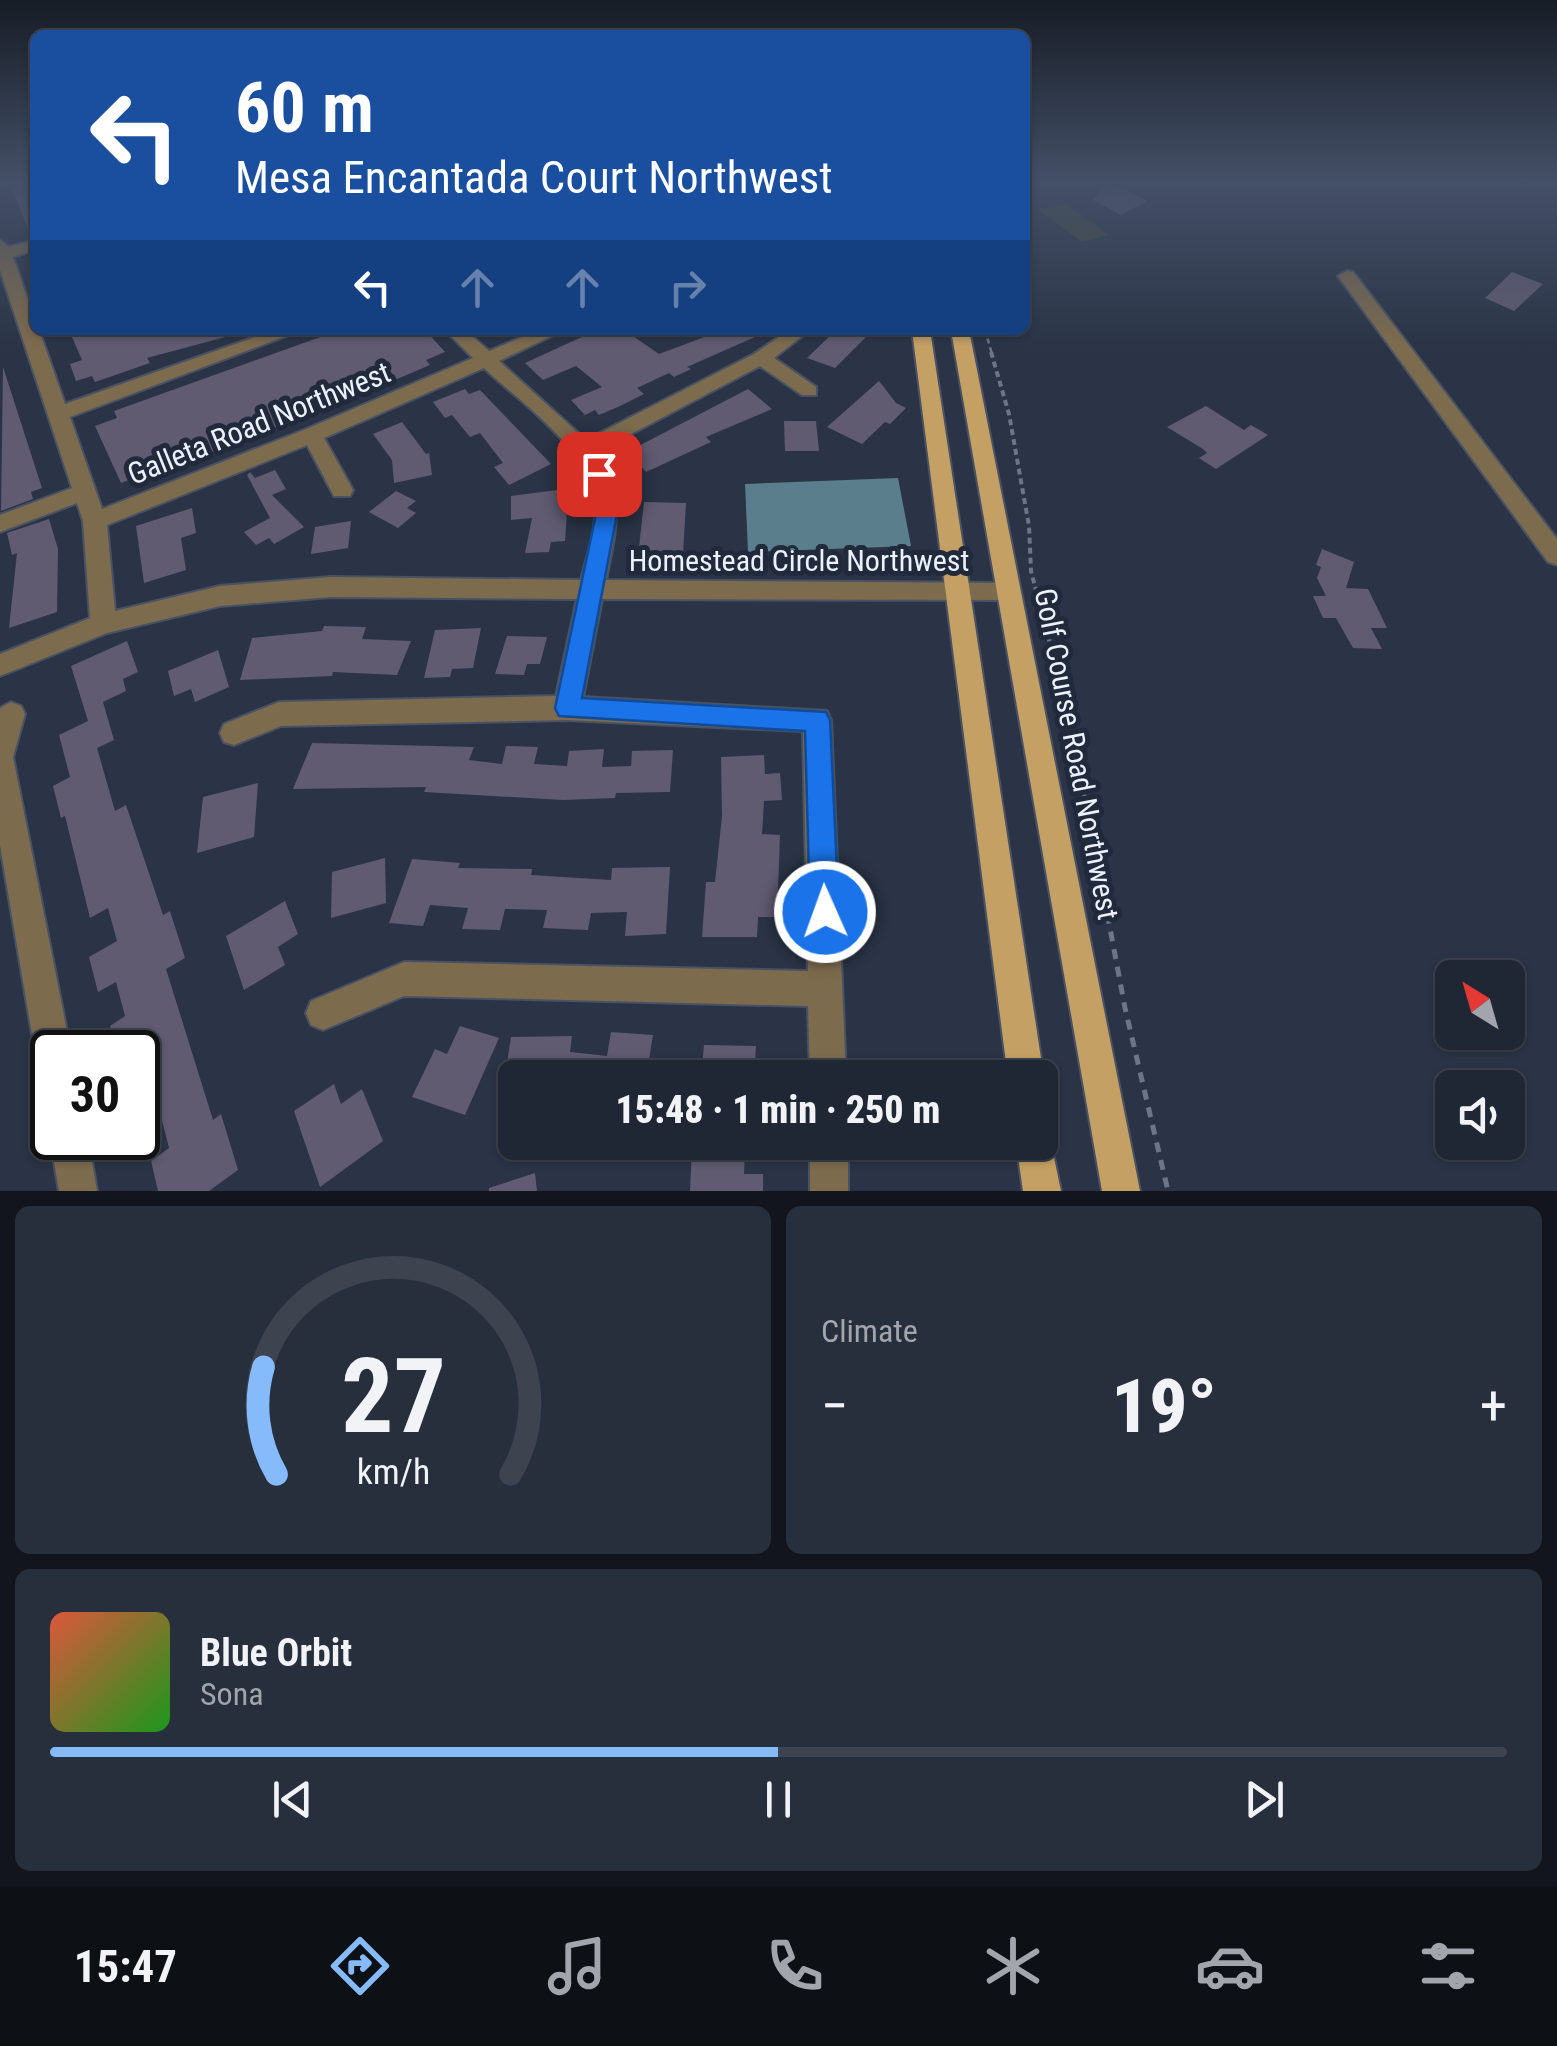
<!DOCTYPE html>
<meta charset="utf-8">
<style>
body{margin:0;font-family:"Roboto Condensed",sans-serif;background:#282f3c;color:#f1f3f6;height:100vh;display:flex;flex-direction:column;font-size:38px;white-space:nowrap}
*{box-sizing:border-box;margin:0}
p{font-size:32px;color:#a2a5ac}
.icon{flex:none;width:55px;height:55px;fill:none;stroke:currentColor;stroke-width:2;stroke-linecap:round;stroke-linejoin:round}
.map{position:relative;height:1191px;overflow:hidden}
.details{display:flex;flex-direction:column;gap:15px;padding:15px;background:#12151d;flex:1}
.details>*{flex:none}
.hud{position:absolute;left:30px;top:30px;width:1000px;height:305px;border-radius:15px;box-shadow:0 2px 8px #0004,0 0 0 2px #3d444f;background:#1a4fa0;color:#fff;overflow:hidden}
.needle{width:65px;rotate:323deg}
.buttons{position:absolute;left:1435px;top:960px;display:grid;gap:20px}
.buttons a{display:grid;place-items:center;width:90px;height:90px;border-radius:15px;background:#202734;box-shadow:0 2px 8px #0004,0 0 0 2px #3d444f;font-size:50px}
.speed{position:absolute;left:30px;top:1030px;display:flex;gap:20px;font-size:50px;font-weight:700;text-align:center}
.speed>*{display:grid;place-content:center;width:130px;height:130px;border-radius:50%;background:#202734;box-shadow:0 2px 8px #0004,0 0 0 2px #3d444f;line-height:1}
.speed .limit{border:5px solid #111;border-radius:15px;background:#fff;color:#111}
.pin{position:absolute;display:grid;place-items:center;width:85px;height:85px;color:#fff;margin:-42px;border-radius:20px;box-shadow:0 5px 15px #0006}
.me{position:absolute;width:110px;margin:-55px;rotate:358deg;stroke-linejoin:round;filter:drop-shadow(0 0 8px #0008)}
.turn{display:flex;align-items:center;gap:35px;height:210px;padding:0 40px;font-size:45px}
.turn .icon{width:130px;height:130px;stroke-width:2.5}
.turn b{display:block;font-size:70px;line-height:85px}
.lanes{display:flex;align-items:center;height:95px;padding:0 40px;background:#0003;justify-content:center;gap:50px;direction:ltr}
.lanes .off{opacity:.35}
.big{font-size:75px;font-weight:800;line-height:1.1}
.details .tile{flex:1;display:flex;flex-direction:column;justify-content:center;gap:15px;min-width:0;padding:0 35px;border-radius:15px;background:#282f3c}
.details .dial{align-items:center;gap:0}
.dial svg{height:260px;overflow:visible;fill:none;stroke:#3d444f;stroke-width:7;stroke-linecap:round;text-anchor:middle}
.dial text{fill:#f1f3f6;stroke:none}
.song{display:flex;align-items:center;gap:30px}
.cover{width:120px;height:120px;border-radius:15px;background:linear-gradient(135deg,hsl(10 70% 55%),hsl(120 70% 35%))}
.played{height:10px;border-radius:5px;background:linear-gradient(90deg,#86bbfb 50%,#3d444f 50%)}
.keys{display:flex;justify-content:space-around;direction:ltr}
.heat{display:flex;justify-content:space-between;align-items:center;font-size:55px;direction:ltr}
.details .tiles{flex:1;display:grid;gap:15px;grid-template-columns:1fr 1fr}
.tile:last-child{grid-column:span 2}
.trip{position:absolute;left:498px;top:1060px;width:560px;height:100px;border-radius:15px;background:#202734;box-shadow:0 2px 8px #0004,0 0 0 2px #3d444f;font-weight:800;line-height:100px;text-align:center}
.tabs{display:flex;height:160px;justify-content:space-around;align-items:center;background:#0d1015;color:#a2a5ac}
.tabs .icon{width:70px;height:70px}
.tabs .on{color:#86bbfb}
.tabs b{font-size:45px;color:#f1f3f6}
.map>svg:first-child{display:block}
.green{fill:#3f4835}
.water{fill:#5a7e8b}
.building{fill:#605b71}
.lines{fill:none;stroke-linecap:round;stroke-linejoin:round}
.minor-casing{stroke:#495263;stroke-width:4}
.major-casing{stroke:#495263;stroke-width:4}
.path-far2{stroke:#6d7686;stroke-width:2.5;stroke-dasharray:5 4;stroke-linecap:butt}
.path-far1{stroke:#6d7686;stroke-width:4;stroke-dasharray:6 4;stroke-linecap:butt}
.path{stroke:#6d7686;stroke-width:5;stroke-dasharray:10 8;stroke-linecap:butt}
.minor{fill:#7d6b4e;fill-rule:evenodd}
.major{fill:#c4a064;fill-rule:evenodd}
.route{fill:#1a73e8;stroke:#114b97;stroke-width:2.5}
.labels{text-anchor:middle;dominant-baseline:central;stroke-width:10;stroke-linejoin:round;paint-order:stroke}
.street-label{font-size:30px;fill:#ebf2fe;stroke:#202a3b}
</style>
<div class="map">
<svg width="1557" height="1191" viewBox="0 0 1557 1191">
<rect width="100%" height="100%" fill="#2a3446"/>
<path class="green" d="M1066,204l43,31 -27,7 -42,-31z"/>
<path class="water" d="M898,478l13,68 -163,6 -3,-68z"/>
<g class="building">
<path d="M35,181v56h-4l-20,-51z"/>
<path d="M1106,183h7l34,18 -26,14 -28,-15z"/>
<path d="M1512,272l31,12 -29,27 -29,-13z"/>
<path d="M69,330h170l1,3 -93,25 3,5 -55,19 -3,-6 -16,5 -6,-17 12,-4z"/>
<path d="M340,330h85l20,22 -19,8 4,5 -59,25 -233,91 -1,-4 -16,6 -26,-57 22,-8 -3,-7z"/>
<path d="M597,330h27l35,24 64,-24h48l-84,37 4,2 -17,8 -5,-4 -32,15 7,6 -26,13 -19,8 -4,-5 -10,5 -14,-15 31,-13 -26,-21 -33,14 -18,-17z"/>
<path d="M836,330l32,5 -33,33 -28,-10z"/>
<path d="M3,367l39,121 -11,4 2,7 -32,12z"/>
<path d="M879,381l17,22 10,5 -16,16 -5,-2 -23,22 -35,-17z"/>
<path d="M465,389l4,5 11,-4 71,74 -42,21 -15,-18 9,-4 -23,-30 -10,4 -18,-22 -7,3 -12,-16z"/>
<path d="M748,389l24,20 -66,28 5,5 -65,30 -19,-20z"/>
<path d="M1206,406l38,24 7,-5 17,10 -52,34 -17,-11 8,-5 -4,-4 -36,-22z"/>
<path d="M784,421h32l3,30h-34z"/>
<path d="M402,422l24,32 3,-1 3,22 -38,8 -2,-23 -19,-26z"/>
<path d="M275,470l11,19 -14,6 32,32 -30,17 -5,-6 -13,7 -12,-13 26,-14 -23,-43 3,-3 5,6z"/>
<path d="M557,490l1,9 10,-1 -3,43 -14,1 -2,10 -24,1 7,-35 -21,2v-24z"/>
<path d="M396,491l20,10 -9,7 9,5 -18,15 -29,-16z"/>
<path d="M644,502l42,1 -3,52 -45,2z"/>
<path d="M192,508l4,25 -15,5 5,32 -42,13 -8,-57z"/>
<path d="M49,519l9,30 -1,63 -48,16 8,-75 -5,2 -5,-22z"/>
<path d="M351,521l-3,27 -37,6 4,-27z"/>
<path d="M1322,549l32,13 -8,26 22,1 19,39h-16l11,21 -29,-1 -17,-30h-13l-10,-22h13l-9,-18 4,-11 -5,-2z"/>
<path d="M324,626l42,1 -4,12 49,2 -14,34 -64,-3 -1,4 -92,4 12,-42 70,-7z"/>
<path d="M481,628l-8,40 -21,1 -2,8 -26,1 11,-48z"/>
<path d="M507,636l40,1 -7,27h-13l-3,11 -29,-1z"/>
<path d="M127,641l11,31 -15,7 3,12 -23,11 11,38 -17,8 18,63 11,-6 37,110 7,-4 15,47 -19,11 47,151 8,-6 17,56 -29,21h-51l-7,-30 18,-13 -10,-39 -18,11 -3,-68h-22l-6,-26 15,-10 -9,-34 -18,10 -9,-35 28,-16 -9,-33 -18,10 -25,-102 -4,2 -8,-32 17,-9 -11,-42 29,-14 -17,-55z"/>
<path d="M218,650l11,37 -34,15 -4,-13 -17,7 -6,-25z"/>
<path d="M312,743l162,4 -5,13 33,4 4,-18 32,1 -4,17 33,2 2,-15 35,-2 -2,18 29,-1 1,-15 41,-1 -3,42 -54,1 -1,5 -52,2 -139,-8 2,-5 -133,2z"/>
<path d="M764,755l1,19 15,-1 2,27 -18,1 -2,33 18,1 -3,82h-19l-1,20h-55l4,-55h9l7,-66 -1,-59z"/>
<path d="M258,783l-4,54 -57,16 6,-56z"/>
<path d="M385,858l1,45 -55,15 1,-46z"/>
<path d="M412,859l48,4 -2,5 74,1 -1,6 80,5 1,-12 58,-1 -4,67 -41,2 2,-24 -36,1 -3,17 -45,-2 4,-18 -42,-1 -5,21 -38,-1 6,-21 -38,-3 -7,21 -34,-3z"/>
<path d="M285,901l13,33 -20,13 7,18 -41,25 -18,-54z"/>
<path d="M460,1026l39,12 -34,77 -53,-18 23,-48 12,5z"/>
<path d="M611,1032l42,3 -7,43h-131v48l-18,1 14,-90 61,-1 -2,16 37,4z"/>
<path d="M704,1045l52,1 -2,32h-53z"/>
<path d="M334,1084l7,20 21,-15 21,52 -63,46 -26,-76z"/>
<path d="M692,1147l53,1 -1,26h19v17h-73z"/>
<path d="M535,1173l2,18h-48v-3z"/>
</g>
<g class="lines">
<defs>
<g id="minor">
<path d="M0,240l9,7 26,-7v10l-22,7 22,63v10h4l26,74 210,-74h27l-232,87 32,92 202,-79 169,-72 -28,-28h20l24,21 50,-21h25l-65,31 87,79 168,-86 35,-24h21l-36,28 42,29v8h-14l-42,-29 -163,86c30,45 18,79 9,128l403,3 9,3 3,7 -3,7 -416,-1 -19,98 244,14 4,9 15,358h-36l-2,-72 -404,-10 -81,34 -12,-5 -5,-12 5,-12 93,-39 404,9 -5,-240 -236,-11 -286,6 -47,19 -10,-3 -4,-9 4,-9 55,-22 277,-6 21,-97 -246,-2 -111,9 -113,27 -107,43v-22l90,-36 -7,-97 -6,-18 -77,29v-17l72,-27 -72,-218zM484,368c42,40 107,80 111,143 1,21 -9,48 -14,69l-250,-3 -111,9 -105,25 -8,-86 200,-80 27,51h16l3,-6 -29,-52z"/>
<path d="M1347,271l6,1 204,267v26l-9,-3 -207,-282 -3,-4z"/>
<path d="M11,702l10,4 4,8 -12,43 58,295h-19v18l-12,-5 -5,-13 -35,-207v-137z"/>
<path d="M52,1132v6h36l9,53h-38l-9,-53z"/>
<rect x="810" y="1142" width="38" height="49"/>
</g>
<g id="major">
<path d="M912,330h18l114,748 -4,10v-10h-32z"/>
<path d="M951,330h18l171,861h-38z"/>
<path d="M1040,1125l8,4 13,62h-38l-7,-49h24z"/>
</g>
</defs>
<use href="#minor" class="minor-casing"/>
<use href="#major" class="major-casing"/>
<path class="path-far2" d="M985,330l7,24"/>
<path class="path-far1" d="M991,352l18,62 20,112 2,45 40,153 23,122"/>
<path class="path" d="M1094,843l31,165 43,183"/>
<use href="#minor" class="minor"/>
<use href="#major" class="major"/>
</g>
<linearGradient id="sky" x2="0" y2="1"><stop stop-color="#171d26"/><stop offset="0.52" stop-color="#445068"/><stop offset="1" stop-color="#445068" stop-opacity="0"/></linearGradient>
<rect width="1557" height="348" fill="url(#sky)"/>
<path class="route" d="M599,467l10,7 8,40 -35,184 244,14 4,8 9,192 -4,10 -10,4 -11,-4 -4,-10 -5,-181 -246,-15 -4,-8 41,-194 -7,-40z"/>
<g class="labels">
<g class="street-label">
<text transform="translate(259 423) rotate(-22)">Galleta Road Northwest</text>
<text x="799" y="560">Homestead Circle Northwest</text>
<text transform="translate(1077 754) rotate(79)">Golf Course Road Northwest</text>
</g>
</g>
</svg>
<div class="buttons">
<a><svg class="needle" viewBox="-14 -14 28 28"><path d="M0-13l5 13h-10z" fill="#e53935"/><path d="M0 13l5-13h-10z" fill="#a2a5ac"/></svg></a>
<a><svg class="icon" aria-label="sound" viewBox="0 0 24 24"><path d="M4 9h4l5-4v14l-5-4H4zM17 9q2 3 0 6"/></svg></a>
</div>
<div class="speed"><div class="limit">30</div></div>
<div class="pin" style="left:599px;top:474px;background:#d93025"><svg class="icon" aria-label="arrive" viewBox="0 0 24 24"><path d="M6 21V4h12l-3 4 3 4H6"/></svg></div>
<svg class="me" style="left:825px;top:912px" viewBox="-20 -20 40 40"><circle r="17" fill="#1a73e8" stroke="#fff" stroke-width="3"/><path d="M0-11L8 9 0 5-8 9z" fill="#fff"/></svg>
<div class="trip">15:48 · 1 min · 250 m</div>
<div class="hud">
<div class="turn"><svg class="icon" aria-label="left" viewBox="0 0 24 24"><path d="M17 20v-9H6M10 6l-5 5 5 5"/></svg><div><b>60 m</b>Mesa Encantada Court Northwest</div></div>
<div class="lanes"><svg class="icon" aria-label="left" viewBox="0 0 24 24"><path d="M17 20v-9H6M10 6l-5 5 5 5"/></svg><svg class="icon off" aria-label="ahead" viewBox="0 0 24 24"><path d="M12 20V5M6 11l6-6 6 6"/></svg><svg class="icon off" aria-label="ahead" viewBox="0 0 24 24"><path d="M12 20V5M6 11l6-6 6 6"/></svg><svg class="icon off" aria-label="right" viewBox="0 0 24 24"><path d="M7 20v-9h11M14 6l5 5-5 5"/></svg></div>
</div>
</div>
<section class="details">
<div class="tiles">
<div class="tile dial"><svg viewBox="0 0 100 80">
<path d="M14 69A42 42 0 1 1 86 69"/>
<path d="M14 69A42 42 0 0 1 10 36" stroke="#86bbfb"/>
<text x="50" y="56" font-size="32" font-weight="700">27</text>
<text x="50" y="72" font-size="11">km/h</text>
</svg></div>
<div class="tile"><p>Climate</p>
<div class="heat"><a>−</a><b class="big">19°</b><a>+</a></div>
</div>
<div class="tile">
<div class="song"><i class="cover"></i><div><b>Blue Orbit</b><p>Sona</p></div></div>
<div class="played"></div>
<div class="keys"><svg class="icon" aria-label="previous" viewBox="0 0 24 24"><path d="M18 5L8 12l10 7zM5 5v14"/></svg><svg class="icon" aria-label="pause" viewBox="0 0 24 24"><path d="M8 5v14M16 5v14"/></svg><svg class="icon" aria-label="next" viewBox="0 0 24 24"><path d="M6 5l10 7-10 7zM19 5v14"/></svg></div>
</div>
</div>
</section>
<nav class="tabs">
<b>15:47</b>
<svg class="icon on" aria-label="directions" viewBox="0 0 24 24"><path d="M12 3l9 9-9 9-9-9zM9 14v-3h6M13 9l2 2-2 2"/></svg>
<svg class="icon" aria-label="music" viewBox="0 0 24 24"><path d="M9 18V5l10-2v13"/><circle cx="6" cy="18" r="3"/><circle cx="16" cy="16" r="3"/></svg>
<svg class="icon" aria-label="phone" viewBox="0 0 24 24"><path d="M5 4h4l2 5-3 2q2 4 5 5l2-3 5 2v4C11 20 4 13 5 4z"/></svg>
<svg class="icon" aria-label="climate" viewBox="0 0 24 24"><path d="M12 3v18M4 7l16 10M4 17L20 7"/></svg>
<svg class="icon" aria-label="car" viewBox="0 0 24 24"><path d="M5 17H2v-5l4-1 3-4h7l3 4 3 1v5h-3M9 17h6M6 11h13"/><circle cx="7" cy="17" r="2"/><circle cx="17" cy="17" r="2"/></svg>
<svg class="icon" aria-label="filters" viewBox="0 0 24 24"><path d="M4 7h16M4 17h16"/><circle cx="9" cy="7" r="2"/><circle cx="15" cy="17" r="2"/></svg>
</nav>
